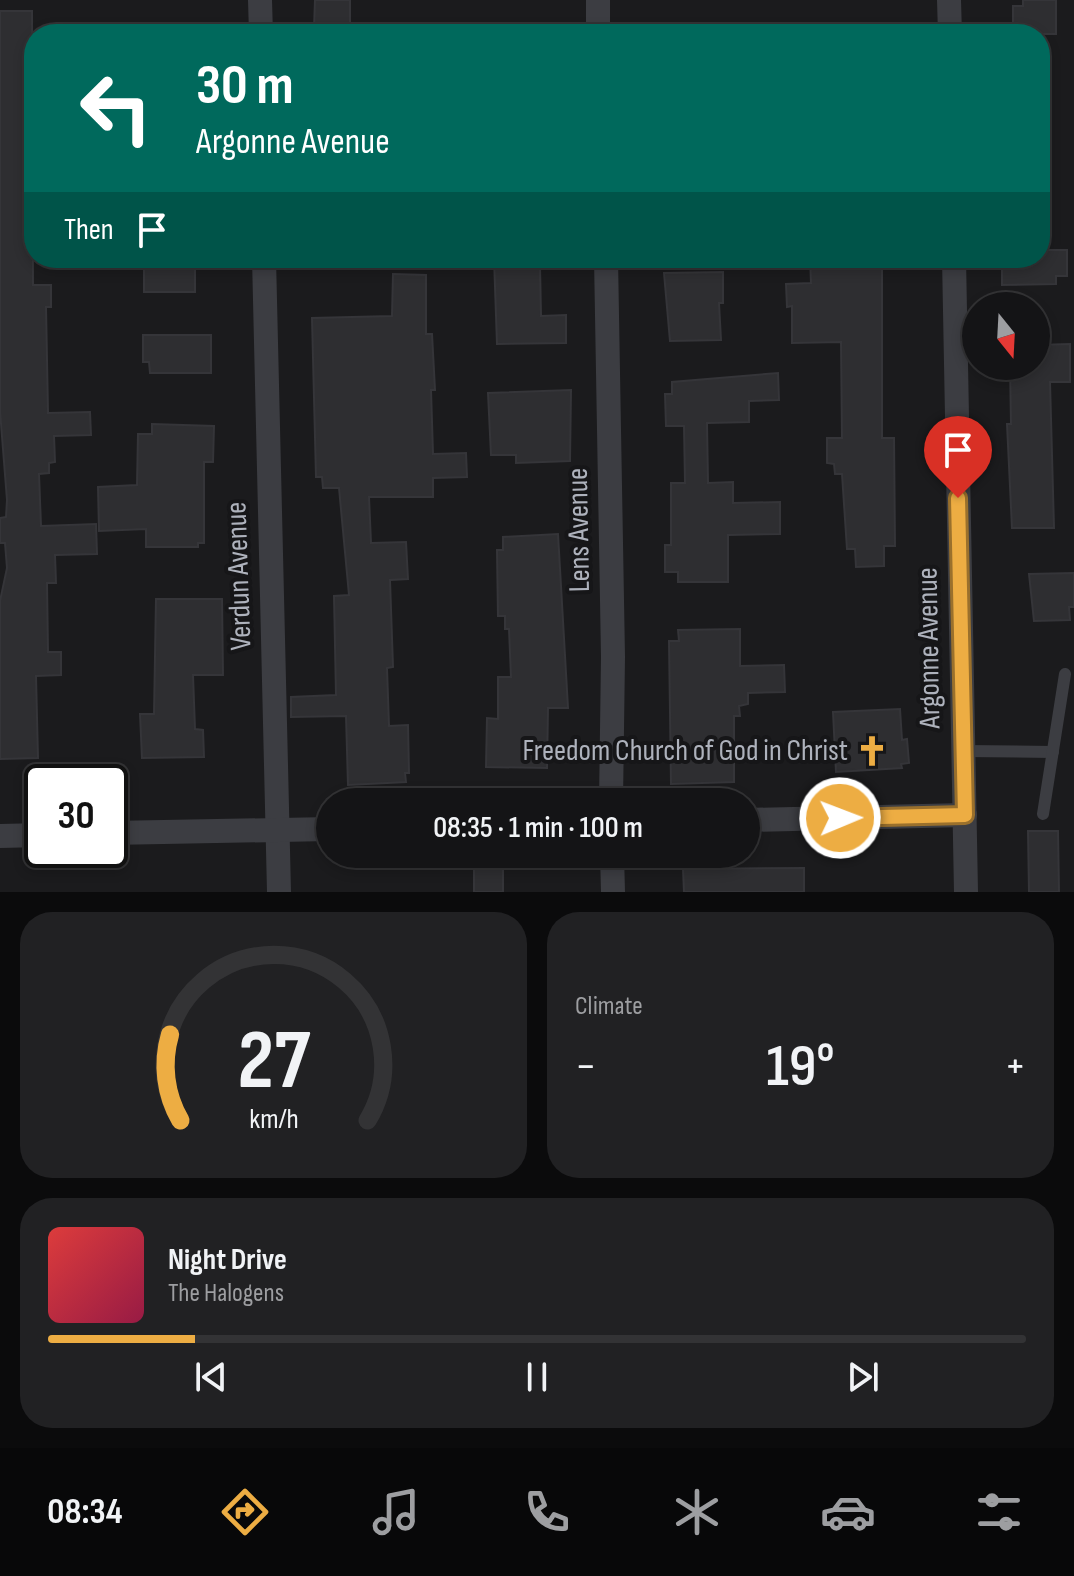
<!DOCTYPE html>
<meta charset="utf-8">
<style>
body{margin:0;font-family:"Sofia Sans Condensed",sans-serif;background:#212123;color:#f1f3f6;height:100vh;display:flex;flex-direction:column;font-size:30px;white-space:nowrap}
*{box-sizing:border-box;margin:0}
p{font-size:26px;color:#9d9ea1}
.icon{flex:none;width:44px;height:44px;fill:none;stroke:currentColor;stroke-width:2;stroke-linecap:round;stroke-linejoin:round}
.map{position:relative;height:892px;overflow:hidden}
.side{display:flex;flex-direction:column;gap:20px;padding:20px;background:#0b0b0c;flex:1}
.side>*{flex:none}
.guide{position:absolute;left:24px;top:24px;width:1026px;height:244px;border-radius:32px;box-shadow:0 4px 12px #0003,0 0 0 2px #333335;background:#00695c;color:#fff;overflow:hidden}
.needle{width:52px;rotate:162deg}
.fabs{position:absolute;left:962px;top:292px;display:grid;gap:16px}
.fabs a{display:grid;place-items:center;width:88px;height:88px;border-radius:50%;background:#141416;box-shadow:0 4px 12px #0003,0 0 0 2px #333335;font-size:40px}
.speed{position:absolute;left:24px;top:764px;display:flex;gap:16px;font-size:40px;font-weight:700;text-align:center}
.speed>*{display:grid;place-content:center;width:104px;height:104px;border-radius:50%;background:#141416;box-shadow:0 4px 12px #0003,0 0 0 2px #333335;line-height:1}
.speed .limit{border:4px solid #111;border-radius:12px;background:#fff;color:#111}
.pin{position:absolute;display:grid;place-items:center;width:68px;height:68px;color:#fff;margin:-82px -34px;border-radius:50% 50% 50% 0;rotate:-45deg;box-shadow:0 0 8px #0007}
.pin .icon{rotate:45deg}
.me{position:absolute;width:88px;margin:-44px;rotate:89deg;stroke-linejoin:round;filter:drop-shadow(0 0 6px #0008)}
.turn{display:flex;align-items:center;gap:28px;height:168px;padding:0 40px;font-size:36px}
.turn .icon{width:104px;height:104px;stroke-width:2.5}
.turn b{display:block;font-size:56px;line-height:68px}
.then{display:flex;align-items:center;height:76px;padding:0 40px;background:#0003;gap:16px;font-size:30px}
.big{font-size:60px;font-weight:600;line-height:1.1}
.side .widget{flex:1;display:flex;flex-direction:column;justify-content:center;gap:12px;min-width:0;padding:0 28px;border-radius:32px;background:#212123}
.side .dial{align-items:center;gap:0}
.dial svg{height:208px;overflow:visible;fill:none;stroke:#333335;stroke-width:7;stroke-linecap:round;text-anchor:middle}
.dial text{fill:#f1f3f6;stroke:none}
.song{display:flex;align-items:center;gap:24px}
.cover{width:96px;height:96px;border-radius:12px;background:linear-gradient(135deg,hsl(0 70% 55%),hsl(340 70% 35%))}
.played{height:8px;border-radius:4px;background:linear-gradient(90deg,#edad43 15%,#333335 15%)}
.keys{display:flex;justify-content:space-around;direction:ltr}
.heat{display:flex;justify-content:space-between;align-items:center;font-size:44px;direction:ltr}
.side .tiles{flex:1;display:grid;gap:20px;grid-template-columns:1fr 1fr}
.widget:last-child{grid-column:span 2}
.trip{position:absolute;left:316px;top:788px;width:444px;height:80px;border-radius:40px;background:#141416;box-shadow:0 4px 12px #0003,0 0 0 2px #333335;font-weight:600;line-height:80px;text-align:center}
.dock{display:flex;height:128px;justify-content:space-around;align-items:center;background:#080809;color:#9d9ea1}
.dock .icon{width:56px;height:56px}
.dock .active{color:#edad43}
.dock b{font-size:36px;color:#f1f3f6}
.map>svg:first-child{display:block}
.building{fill:#2e2e31;stroke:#353539;stroke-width:2}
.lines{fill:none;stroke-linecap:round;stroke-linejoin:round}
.lane{stroke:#3c3d42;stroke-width:12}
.street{stroke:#3c3d42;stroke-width:24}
.route-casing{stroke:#9a702c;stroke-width:20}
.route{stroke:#edad43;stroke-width:14}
.labels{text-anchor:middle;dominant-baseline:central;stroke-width:8;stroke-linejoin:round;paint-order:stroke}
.street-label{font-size:30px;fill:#aeb2bc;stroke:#161618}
.poi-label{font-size:30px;fill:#aeb2bc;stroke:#161618;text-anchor:end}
</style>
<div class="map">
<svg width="1074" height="892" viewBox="0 0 1074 892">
<rect width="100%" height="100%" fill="#1b1b1d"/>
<g class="building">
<path d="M315,0h35v28h-36z"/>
<path d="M1023,0h33v34h-43v-28h10z"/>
<path d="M0,11h32l1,274h18v22h-5l2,106 42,-1 1,23 -37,1 1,26 -6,1v10l-10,1 2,52 55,-2 1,30 -42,1 1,28h-9l1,69h13v23l-25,1 2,82 -38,1v-158l7,-33 -2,-25h-5v-25l6,-1 1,-17 -7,-89z"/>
<path d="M1040,250h27v26h-11v8l-54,1v-27h38z"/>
<rect x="144" y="258" width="51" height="34"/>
<path d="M494,258h40v7h6l1,51 25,-1v28l-69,1z"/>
<path d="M810,258h72v180h12l1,108h-11v20l-28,1 -1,-18h-8l-5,-75h-7l-1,-10 -7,-1v-25h15l-1,-96 -49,1v-37l-5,1 -1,-23 25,-1z"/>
<path d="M723,272v31h-4l2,37 -51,1 -6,-68z"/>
<path d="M393,274l33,1v59h6l3,56h-4l2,64 33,-1 1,24 -34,1v19h-64l2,46 35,-1 2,37 -18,1 3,87 -6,1 2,58 19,-1 1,48h-4l1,9 -58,3 -2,-69 -55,1v-20l45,-2 -2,-99 15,-1 -10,-107h-16l-1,-11h-6l-4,-159 80,-2z"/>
<path d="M143,335h68v38h-61l-1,-11h-6z"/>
<path d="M1070,344v38h-20l4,146h-42l-5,-104h4l-1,-58h26v-21z"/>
<path d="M778,373l1,27 -30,1v21l-42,1 1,60 25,-1v21l47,-1v32l-52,1v47h-50v-10h-13v-27h6v-62h14l-1,-57h-18l-1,-32h7v-12z"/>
<path d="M571,390l-1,71 -54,2v-8h-25l-3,-62z"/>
<path d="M152,424l62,2 -1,36h-9v81h-6v4h-52v-18l-47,2 -1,-44 39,-2 1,-51h14z"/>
<path d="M558,534l10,174h-20l-1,60 -61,-1 1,-49 11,1v-42h13l-2,-48h-4v-13h-7l-1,-66h6v-13z"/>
<path d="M1074,573v34h-5l1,13 -36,1 -5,-47z"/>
<path d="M156,599h66l1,76h-30l2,54 8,1 1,27 -62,1 -2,-44h14z"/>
<path d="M740,629v37l44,-1 1,27 -37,1v11l-9,2 1,10h-6v66l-63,2 -2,-143h10l-1,-11z"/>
<path d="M900,709l2,31 5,-1 2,24 -8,1 1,4 -66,4 -3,-60z"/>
<path d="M1028,831h30l1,61h-30z"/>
<path d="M804,868v24h-120l-1,-23z"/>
<rect x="474" y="869" width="29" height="23"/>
</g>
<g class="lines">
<g class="lane">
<path d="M963,751l90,1"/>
<path d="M1043,814l22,-140"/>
</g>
<g class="street">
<path d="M260,0l1,34"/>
<path d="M949,0l1,34"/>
<path d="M598,34v-34"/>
<path d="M264,258l15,634"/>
<path d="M606,258l7,399 -2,145"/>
<path d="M954,258l12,634"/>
<path d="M746,820l219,-5"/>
<path d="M110,833l220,-4"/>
<path d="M0,836l42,-1"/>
<path d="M612,854l1,38"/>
</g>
</g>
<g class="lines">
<defs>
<path id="route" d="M840,818l125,-3 -7,-317"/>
</defs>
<use href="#route" class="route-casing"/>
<use href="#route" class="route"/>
</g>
<defs>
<symbol id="church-bare" viewBox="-9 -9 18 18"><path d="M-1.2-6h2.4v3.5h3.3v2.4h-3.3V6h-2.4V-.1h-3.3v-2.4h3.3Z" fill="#edad43" stroke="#161618" stroke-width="2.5" paint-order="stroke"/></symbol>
</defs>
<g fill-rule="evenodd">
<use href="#church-bare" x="850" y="729" width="44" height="44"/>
</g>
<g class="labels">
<g class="street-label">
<text transform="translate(579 530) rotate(-91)">Lens Avenue</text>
<text transform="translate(239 576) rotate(-92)">Verdun Avenue</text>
<text transform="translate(929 648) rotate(-91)">Argonne Avenue</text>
</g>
<g class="poi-label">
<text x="848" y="751">Freedom Church of God in Christ</text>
</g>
</g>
</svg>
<div class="fabs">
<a><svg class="needle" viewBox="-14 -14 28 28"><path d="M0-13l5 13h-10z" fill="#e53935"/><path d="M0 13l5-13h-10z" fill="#9d9ea1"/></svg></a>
</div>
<div class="speed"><div class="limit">30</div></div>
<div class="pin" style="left:958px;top:498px;background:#d93025"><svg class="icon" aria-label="arrive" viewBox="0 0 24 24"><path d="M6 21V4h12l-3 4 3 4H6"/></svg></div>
<svg class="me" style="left:840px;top:818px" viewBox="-20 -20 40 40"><circle r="17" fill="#edad43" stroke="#fff" stroke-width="3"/><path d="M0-11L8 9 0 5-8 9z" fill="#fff"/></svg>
<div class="trip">08:35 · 1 min · 100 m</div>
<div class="guide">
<div class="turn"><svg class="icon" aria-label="left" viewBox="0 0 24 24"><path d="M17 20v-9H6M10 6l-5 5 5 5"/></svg><div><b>30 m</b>Argonne Avenue</div></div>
<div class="then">Then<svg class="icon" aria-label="arrive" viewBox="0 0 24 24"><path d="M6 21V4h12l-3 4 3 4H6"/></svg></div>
</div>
</div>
<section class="side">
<div class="tiles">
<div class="widget dial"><svg viewBox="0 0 100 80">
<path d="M14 69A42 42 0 1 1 86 69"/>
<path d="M14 69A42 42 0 0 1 10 36" stroke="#edad43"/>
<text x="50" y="56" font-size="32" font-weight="700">27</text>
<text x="50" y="72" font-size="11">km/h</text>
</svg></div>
<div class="widget"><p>Climate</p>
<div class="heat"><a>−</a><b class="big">19°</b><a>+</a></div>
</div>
<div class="widget">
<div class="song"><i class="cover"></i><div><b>Night Drive</b><p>The Halogens</p></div></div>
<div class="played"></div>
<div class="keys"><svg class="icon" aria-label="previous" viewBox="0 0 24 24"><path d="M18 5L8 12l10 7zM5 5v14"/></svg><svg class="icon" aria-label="pause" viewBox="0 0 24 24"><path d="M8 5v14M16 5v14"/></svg><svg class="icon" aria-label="next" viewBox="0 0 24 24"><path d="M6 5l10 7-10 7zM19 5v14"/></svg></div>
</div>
</div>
</section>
<nav class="dock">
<b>08:34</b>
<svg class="icon active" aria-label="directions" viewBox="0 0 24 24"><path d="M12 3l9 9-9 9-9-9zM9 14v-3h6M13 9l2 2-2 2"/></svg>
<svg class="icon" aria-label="music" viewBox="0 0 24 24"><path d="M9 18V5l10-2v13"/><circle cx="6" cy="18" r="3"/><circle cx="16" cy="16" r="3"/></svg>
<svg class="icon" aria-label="phone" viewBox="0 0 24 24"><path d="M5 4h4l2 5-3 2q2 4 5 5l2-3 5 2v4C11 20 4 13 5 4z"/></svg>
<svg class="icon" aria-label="climate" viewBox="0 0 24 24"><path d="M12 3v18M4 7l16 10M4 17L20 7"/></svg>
<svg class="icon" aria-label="car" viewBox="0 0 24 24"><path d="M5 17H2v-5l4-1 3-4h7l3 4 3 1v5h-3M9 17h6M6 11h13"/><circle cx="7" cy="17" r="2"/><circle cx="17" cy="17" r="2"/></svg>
<svg class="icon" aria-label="filters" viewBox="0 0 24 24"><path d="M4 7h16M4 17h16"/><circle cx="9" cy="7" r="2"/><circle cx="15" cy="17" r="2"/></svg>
</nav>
